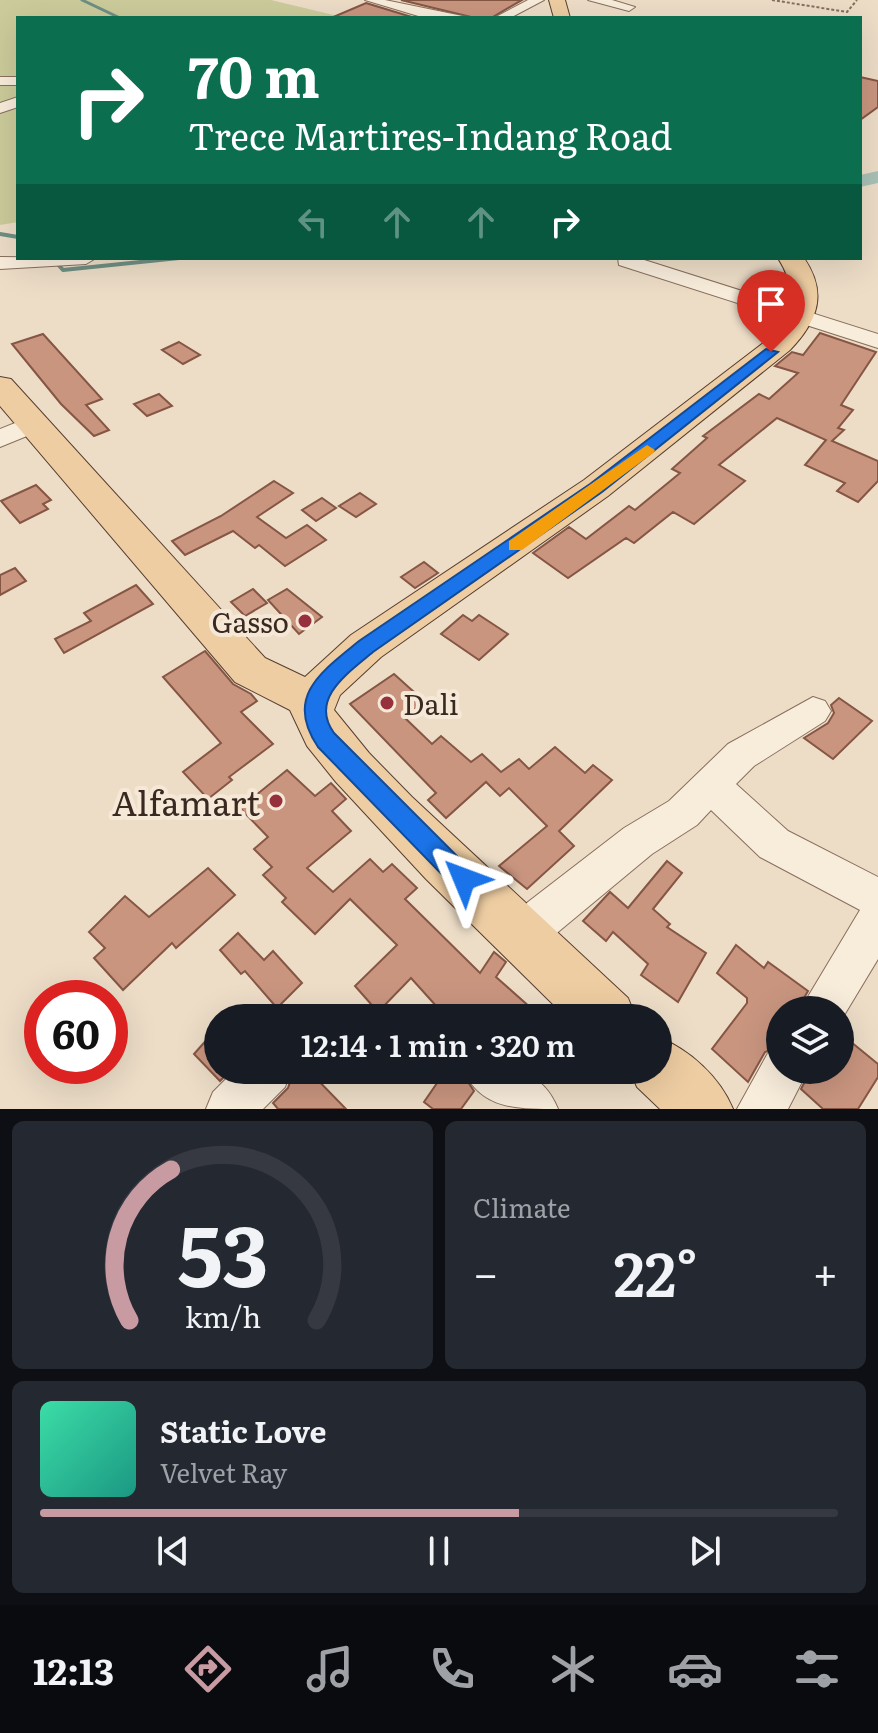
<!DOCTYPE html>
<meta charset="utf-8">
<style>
body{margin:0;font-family:Literata,serif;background:#242831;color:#f1f3f6;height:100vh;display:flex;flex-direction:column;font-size:30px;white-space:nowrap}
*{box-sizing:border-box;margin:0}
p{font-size:26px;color:#9ea1a6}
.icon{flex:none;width:44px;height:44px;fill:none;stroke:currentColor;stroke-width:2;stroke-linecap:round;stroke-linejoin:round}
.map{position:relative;height:1109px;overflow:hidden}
.side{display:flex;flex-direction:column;gap:12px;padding:12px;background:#0d0f14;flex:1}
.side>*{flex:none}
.top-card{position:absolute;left:16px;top:16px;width:846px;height:244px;border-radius:0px;box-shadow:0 8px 32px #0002;background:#0b6e4f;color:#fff;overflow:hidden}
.fabs{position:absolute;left:766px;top:996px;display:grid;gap:16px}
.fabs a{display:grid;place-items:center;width:88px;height:88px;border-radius:50%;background:#171b24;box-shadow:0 8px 32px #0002;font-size:40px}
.speed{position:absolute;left:24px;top:980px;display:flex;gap:16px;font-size:40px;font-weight:700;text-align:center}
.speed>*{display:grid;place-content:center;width:104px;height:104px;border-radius:50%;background:#171b24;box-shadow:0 8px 32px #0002;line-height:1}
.speed .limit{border:12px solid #d22;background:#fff;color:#111}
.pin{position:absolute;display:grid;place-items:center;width:68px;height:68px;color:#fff;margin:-82px -34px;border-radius:50% 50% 50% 0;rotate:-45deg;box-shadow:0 0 8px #0007}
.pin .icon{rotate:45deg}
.me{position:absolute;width:88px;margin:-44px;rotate:314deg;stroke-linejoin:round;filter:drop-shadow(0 0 6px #0008)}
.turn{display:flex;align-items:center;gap:28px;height:168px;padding:0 40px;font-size:36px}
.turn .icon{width:104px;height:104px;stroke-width:2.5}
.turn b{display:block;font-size:56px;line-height:68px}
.lanes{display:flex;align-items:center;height:76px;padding:0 40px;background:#0003;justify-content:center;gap:40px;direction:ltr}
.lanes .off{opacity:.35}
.big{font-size:60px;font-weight:600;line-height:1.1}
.side .card{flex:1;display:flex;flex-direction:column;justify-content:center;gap:12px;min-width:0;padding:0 28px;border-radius:12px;background:#242831}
.side .dial{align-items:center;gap:0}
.dial svg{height:208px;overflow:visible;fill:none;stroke:#363941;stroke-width:7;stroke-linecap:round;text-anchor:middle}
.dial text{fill:#f1f3f6;stroke:none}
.song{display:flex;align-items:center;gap:24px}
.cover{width:96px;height:96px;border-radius:12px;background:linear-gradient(135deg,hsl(160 70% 55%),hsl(170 70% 35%))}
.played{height:8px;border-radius:4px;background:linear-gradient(90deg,#c89ba2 60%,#363941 60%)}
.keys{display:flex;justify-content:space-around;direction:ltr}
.heat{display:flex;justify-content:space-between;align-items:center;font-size:44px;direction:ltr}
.side .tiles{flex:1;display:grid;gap:12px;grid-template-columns:1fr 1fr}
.card:last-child{grid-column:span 2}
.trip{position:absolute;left:204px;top:1004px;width:468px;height:80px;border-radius:40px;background:#171b24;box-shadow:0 8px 32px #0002;font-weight:600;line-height:80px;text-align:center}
.menu{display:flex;height:128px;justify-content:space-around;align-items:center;background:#090b0e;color:#9ea1a6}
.menu .icon{width:56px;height:56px}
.menu .selected{color:#c89ba2}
.menu b{font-size:36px;color:#f1f3f6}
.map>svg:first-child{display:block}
.green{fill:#cbcb9b}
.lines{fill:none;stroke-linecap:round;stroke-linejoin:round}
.stream-far1{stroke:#6f8f83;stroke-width:3}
.stream{stroke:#6f8f83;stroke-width:4}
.river{fill:#a8c1b7;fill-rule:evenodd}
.building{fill:#c9957f;stroke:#865644;stroke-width:2}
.minor-casing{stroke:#886f5d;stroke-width:2}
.major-casing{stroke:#563e31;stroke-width:2}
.path{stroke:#886f5d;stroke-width:2;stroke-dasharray:3 2;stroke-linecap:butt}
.minor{fill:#f8ecdb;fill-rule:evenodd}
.major{fill:#eecda2;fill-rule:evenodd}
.route{fill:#1a73e8;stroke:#114b97;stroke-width:2}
.slow{fill:#f59e0b}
.poi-dot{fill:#95303c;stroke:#f5e8d7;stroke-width:3}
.labels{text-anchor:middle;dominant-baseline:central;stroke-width:8;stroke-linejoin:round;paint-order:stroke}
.poi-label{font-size:28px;fill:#392920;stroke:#f5e8d7;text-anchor:end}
.near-poi-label{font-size:34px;fill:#392920;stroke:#f5e8d7;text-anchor:end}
</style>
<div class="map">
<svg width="878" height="1109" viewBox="0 0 878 1109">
<rect width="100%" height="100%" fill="#edddc7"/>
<path class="green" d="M0,0h271l75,18h-328v204l-18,3z"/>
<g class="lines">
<path class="stream-far1" d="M82,0l38,18"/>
<g class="stream">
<path d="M0,234l18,3"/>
<path d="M55,261l8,9 116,-12"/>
</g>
<path class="river" d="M878,171v12l-18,4v-12z"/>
</g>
<g class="building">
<path d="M401,0h121l-31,18h-16z"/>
<path d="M366,3l49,15h-84z"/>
<path d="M860,77l18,4v26l-18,13z"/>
<path d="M820,333l56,19 -35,53 12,5 -15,18 6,2 -12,11 46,20v20l-20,21 -21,-11 8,-8 -40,-18 21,-25 -49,-22 -58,47 26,16 -51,43 -21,-12 -39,31 -8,-5 -58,40 -35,-25 36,-26 17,12 43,-33 6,4 45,-37 -8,-4 35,-31 -4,-2 56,-42 10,5 29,-26 -23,-7 17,-14 11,3z"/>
<path d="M43,334l59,65 -16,6 23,25 -15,6 -33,-32 -49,-60z"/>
<path d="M179,342l21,13 -17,9 -21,-14z"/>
<path d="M159,394l13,12 -25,10 -13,-12z"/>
<path d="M274,481l19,12 -36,24 29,21 21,-13 19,15 -41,26 -26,-21 -4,3 -22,-17 -48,24 -13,-14 49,-25z"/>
<path d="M36,485l15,15 -8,4 5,5 -28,14 -19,-22z"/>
<path d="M360,493l16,11 -20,13 -17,-11z"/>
<path d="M322,498l14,10 -20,13 -14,-11z"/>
<path d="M424,562l14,11 -23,15 -14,-11z"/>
<path d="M15,568l11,13 -26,14v-20z"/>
<path d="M136,585l17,19 -89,49 -9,-14 36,-18 -7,-8z"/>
<path d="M253,589l14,14 -22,13 -14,-14z"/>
<path d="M287,589l35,28 -23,17 -31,-34z"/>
<path d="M463,615l9,6 7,-6 29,19 -29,26 -38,-26z"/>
<path d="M205,651l28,33 18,10 6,7 -16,11 32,32 -44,33 3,3 -24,19 -25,-27 38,-29 -58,-66z"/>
<path d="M394,674l31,28 -21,15 28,27 9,-8 30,26 11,-8 19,18 18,-13 10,10 26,-22 30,26 8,-8 19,15 -53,51 15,15 -47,43 -28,-23 48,-40 -38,-38 -9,8 -14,-14 -40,36 -18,-18 8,-7 -86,-89z"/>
<path d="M839,698l33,23 -39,38 -29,-21 24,-15 6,-10 -3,-8z"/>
<path d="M287,770l28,26 16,-13 15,16 -14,12 19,20 -44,37 26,24 37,-33 13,13 9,-8 25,24 -12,11 75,74 14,-21 12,10 -10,15 36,32 -7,9h-48l-9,-8 -9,8h-32l11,-10 -27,-30 -33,34 -23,-26 42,-41 -47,-46 -35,35 -33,-32 4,-4 -23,-23 9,-8 -18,-18 14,-12 -28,-29z"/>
<path d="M667,861l15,12 -29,36 17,15 -3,3 39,26 -28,49 -37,-27 7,-11 -35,-32 -7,9 -23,-20 27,-29 18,16z"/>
<path d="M208,868l27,27 -59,53 -4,-5 -49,47 -29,-32 11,-10 -16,-16 36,-36 24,21z"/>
<path d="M238,933l26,27 9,-9 29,32 -25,25 -32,-37 -4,3 -21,-24z"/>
<path d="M736,945l28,23 4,-6 40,29 -11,19h-17v36l-15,6 -17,30 -36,-33 35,-46v-5l-30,-25z"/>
<path d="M218,1027v43h13l-11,11 -26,-27z"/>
<path d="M840,1033l38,31v13l-20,32h-35l-22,-20 10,-19h29z"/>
<path d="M294,1070h14l38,39h-68l-5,-6 15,-15z"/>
<path d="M446,1070h14l14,21 -13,18h-28l-9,-7z"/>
</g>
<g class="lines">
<defs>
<g id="minor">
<path d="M365,0h20l87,18h-47z"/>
<path d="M528,0h16l-34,18h-16z"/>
<path d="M588,0h24l23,7 -6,4z"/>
<rect x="0" y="77" width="18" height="8"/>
<path d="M18,97v10l-18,6v-10z"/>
<path d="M0,257l96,1 -10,6 -86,5z"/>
<path d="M618,258h20l240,76v14l-259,-83z"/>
<path d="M35,415l9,2 4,6 -4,6 -44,18v-18z"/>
<path d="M813,697l12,4 6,10 -6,10 -71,45 -18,18 52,47 90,46v82l-38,63v-12h-40l60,-100 -100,-53 -49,-47 -14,15 -45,29 -94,78 -19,20 -15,6 -15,-6 -6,-15 6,-15 19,-20 96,-74 45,-27 59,-57z"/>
<path d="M780,1049v21h28l-20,39h-51l31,-56z"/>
<path d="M235,1070h56l-6,17 -22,22h-57l7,-17z"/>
<path d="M463,1070c42,0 76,-7 95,39 -43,0 -76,0 -95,-39z"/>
</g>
<g id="major">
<path d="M549,0h16l5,18h-16z"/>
<path d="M778,258h26c24,35 14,63 -14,92l-182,146 -227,161 -41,38 -6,15 35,43 43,44 216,201 8,20h-69l-141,-139 -90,-97 -29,-36 -17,-36 -55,-28 -235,-276v-29l11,2 254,279 40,19 46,-42 233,-155 186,-142c25,-25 27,-50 8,-80z"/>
<path d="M658,1037c32,13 62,40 75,72h-73l-23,-22 -7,-17h28z"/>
</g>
</defs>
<use href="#minor" class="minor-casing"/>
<use href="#major" class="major-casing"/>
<path class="path" d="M772,0l75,12 10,-12"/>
<use href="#minor" class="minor"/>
<use href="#major" class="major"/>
</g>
<path class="route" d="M766,349l12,3 -176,140 -229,160c-25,21 -64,47 -39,81l138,138 4,8 -4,9 -8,3 -9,-3 -137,-141c-34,-50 3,-75 41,-106l231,-157z"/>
<path class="slow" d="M647,445l8,5 -2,3 -131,97h-13v-9z"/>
<g class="poi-dot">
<circle cx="305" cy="621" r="8"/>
<circle cx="387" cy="703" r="8"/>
<circle cx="276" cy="801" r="8"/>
</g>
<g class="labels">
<g class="poi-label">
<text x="289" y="621">Gasso</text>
<text x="403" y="703" text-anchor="start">Dali</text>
</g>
<g class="near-poi-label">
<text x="260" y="801">Alfamart</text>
</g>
</g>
</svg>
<div class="fabs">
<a><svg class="icon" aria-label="layers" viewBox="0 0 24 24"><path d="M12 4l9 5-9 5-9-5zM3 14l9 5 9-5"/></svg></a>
</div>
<div class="speed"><div class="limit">60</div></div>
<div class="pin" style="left:771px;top:352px;background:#d93025"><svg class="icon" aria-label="arrive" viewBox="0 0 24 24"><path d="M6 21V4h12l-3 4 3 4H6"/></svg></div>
<svg class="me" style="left:464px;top:879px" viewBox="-20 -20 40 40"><path d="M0-17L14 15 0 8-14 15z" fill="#1a73e8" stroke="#fff" stroke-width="4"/></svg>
<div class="trip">12:14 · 1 min · 320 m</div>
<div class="top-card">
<div class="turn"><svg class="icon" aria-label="right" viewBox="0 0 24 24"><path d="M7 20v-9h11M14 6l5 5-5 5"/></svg><div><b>70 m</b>Trece Martires-Indang Road</div></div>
<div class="lanes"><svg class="icon off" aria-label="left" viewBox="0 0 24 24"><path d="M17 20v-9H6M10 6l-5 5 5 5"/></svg><svg class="icon off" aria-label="ahead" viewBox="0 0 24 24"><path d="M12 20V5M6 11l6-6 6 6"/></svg><svg class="icon off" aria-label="ahead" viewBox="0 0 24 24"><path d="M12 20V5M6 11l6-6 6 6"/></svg><svg class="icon" aria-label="right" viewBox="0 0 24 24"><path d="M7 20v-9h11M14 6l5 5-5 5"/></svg></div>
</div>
</div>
<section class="side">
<div class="tiles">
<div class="card dial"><svg viewBox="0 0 100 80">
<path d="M14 69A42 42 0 1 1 86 69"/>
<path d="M14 69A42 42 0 0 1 30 11" stroke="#c89ba2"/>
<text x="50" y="56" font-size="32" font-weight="700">53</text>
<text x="50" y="72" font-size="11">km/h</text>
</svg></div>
<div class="card"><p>Climate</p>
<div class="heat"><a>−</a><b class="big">22°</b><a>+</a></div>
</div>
<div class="card">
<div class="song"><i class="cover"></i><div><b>Static Love</b><p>Velvet Ray</p></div></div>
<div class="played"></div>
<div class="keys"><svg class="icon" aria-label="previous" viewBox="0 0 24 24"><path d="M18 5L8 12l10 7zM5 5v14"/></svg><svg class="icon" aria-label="pause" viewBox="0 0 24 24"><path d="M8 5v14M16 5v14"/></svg><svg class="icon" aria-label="next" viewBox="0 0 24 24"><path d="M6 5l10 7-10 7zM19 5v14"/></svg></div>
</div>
</div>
</section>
<nav class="menu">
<b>12:13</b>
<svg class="icon selected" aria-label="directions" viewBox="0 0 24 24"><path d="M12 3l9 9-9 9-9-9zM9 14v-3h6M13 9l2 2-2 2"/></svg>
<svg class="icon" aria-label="music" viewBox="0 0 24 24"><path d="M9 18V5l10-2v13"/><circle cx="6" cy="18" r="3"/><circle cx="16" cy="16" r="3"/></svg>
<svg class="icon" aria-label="phone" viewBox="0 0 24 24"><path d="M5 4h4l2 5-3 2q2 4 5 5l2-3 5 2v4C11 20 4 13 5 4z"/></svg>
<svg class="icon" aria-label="climate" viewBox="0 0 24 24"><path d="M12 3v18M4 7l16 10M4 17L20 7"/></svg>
<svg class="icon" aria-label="car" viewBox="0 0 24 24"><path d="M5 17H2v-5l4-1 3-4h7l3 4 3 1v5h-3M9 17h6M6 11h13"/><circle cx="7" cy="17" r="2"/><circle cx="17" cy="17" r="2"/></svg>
<svg class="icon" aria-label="filters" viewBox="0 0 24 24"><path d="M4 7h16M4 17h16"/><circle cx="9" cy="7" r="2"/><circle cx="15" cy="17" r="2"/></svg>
</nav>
